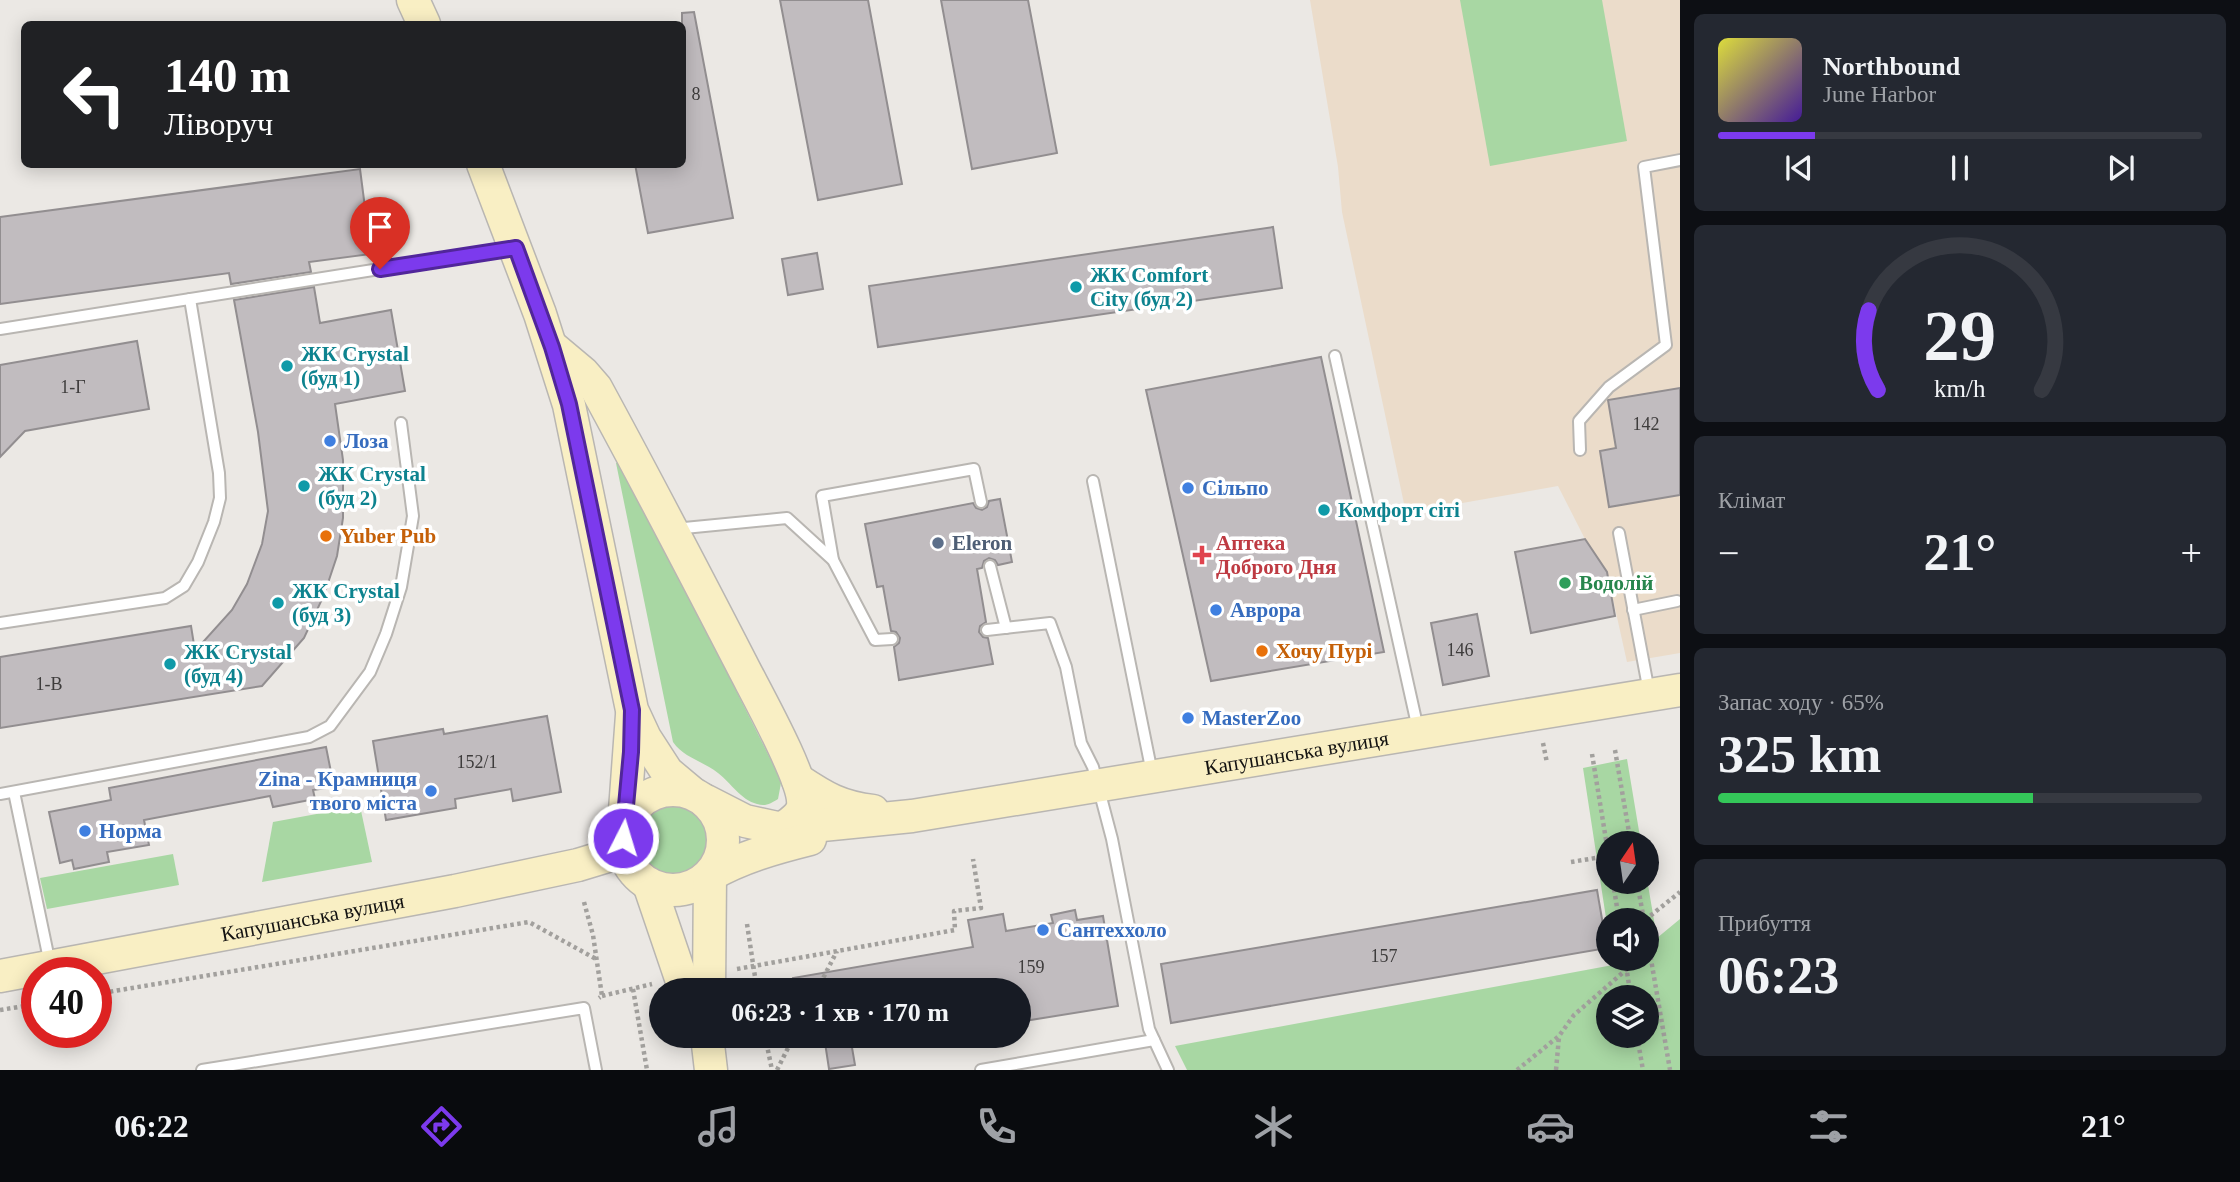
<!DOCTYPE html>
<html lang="uk">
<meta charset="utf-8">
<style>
body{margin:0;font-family:Georgia,serif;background:#242831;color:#f1f3f6;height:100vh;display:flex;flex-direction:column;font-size:26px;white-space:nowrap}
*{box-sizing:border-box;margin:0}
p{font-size:23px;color:#9ea1a6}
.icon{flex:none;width:38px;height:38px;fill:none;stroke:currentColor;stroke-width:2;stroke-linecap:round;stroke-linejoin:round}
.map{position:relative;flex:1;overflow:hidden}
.sheet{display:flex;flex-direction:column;gap:14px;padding:14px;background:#0d0f14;width:560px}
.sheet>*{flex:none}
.hud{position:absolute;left:21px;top:21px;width:665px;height:147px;border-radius:10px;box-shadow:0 4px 18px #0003;background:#202124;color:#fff;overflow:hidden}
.needle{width:46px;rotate:13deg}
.tools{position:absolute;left:1596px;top:831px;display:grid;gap:14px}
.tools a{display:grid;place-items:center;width:63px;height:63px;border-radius:50%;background:#171b24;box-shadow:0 4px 18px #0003;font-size:35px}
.speed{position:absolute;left:21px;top:957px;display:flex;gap:14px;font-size:35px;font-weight:700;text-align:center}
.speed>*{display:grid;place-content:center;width:91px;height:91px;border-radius:50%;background:#171b24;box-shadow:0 4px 18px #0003;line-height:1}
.speed .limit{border:10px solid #d22;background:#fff;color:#111}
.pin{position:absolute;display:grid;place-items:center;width:60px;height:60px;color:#fff;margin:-72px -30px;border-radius:50% 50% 50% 0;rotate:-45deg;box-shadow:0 0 7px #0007}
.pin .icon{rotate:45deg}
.me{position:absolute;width:77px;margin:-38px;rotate:5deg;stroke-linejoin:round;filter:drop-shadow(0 0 5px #0008)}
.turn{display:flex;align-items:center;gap:24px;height:147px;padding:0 28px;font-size:32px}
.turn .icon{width:91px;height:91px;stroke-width:2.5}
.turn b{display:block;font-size:49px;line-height:60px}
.big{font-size:52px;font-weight:700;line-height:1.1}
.sheet .card{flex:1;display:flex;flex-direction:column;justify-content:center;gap:10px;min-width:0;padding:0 24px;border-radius:10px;background:#242831}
.sheet .dial{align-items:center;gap:0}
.dial svg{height:182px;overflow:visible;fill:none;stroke:#363941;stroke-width:7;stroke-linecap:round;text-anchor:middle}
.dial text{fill:#f1f3f6;stroke:none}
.song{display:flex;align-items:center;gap:21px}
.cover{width:84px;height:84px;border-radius:10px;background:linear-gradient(135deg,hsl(60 70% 55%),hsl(260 70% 35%))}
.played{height:7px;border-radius:4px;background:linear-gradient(90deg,#7c3aed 20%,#363941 20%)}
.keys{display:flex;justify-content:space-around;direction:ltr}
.heat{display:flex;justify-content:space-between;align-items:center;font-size:38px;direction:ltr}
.charge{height:10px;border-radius:5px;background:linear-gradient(90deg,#34c759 65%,#363941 0)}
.trip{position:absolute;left:649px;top:978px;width:382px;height:70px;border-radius:35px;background:#171b24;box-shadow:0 4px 18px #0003;font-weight:700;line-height:70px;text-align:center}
.tabs{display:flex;height:112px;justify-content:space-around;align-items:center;background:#090b0e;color:#9ea1a6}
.tabs .icon{width:49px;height:49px}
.tabs .on{color:#7c3aed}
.tabs b{font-size:32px;color:#f1f3f6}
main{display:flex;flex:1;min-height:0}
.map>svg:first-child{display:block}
.education{fill:#ebdcca}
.green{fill:#a8d7a3;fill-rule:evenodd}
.building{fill:#c1bcbf;stroke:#928e90;stroke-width:2}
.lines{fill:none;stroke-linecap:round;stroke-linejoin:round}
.lane-casing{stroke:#b9b6b2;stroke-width:14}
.secondary-casing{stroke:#b9b6b2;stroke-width:35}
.path{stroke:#a2a09d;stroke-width:4.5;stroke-dasharray:3.5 3.5;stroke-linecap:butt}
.lane{stroke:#fff;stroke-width:10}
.secondary{stroke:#f9efc4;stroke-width:32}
.route-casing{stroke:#51269a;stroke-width:18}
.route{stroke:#7c3aed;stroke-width:12}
.culture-dot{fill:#0f9aa8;stroke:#fff;stroke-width:2.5}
.shop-dot{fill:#3f7fe0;stroke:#fff;stroke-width:2.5}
.food-dot{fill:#e8710a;stroke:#fff;stroke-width:2.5}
.service-dot{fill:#5c6f8a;stroke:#fff;stroke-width:2.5}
.health-dot{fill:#e0444e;stroke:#fff;stroke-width:2.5}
.leisure-dot{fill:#2e9e5b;stroke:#fff;stroke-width:2.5}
.labels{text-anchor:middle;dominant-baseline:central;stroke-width:7;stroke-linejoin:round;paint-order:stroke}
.number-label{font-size:18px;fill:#3e3c3c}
.culture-label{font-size:21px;font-weight:bold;fill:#0d838f;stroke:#fff;text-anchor:start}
.shop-label{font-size:21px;font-weight:bold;fill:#366cbe;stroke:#fff;text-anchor:start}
.food-label{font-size:21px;font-weight:bold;fill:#c56008;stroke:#fff;text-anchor:start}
.service-label{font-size:21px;font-weight:bold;fill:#4e5e75;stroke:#fff;text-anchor:start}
.health-label{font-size:21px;font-weight:bold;fill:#be3a42;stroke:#fff;text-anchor:start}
.leisure-label{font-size:21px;font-weight:bold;fill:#27864d;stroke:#fff;text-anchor:start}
.street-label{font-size:21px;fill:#131211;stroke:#fff}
</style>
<main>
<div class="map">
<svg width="1680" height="1070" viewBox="0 0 1680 1070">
<rect width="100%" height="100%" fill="#ebe8e4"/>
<path class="education" d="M1310,0h370v653l-53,9 -20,-90 -22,-33 -27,-53 -152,27 -64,-301 -4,-45z"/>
<g class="green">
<path d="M1460,0h142l25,141 -137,25z"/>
<path d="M622,462l152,304 7,17 -3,16c-7,4 -12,8 -21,5 -16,-4 -26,-21 -39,-31 -15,-12 -34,-15 -45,-31l-57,-279z"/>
<path d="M1627,759l14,84 -33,1v38h39v-3l10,59 23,-19v151h-493l-12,-24 438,-81v-6h34v-39h-39v11l-25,-163zM1608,998h39v38h-39z"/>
<circle cx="673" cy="840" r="40"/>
<path d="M360,806l12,56 -110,20 11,-60z"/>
<path d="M173,854l6,31 -132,24 -7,-31z"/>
</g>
<g class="building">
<path d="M780,0h88l34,184 -84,16z"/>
<path d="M941,0h87l29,153 -85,16z"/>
<path d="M694,12l39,206 -85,15 -13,-69h47v-151z"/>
<path d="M360,169l11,85 -62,8 2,10 -80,12 -2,-11 -229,31v-87z"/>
<path d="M1273,227l9,61 -404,59 -9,-61z"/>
<path d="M817,253l6,36 -35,6 -6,-36z"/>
<path d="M314,287l6,36 71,-13 14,81 -70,13 8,56v58l-6,38 -13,39 -20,43 -42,48 -262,42v-71l191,-31 4,25 37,-41 15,-26 15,-40 6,-33 -10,-79 -24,-132z"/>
<path d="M137,341l12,68 -124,22 -25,26v-92z"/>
<path d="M1321,357l63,295 -173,29 -65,-291z"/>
<path d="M1680,388v107l-71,12 -9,-56 16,-3 -8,-48z"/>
<path d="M1000,499l12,63 -14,3 -3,-5 -6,-2 -5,3 -2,7 -5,1 9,53 -6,4 -1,6 4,5 5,1 5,26 -94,16 -5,-33 5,-4 1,-5 -4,-6 -5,-1 -8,-45 -6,1 -12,-63 108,-21 3,5 6,2 5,-3 2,-6z"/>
<path d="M1585,539l22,33 8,44 -84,17 -16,-81z"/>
<path d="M1477,614l12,62 -46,9 -12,-62z"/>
<path d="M547,716l14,76 -48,9 -2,-12 -56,10 1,9 -70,12 -13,-79 70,-12 1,5z"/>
<path d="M326,747l8,40 -21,3 2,9 -42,8 -3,-11 -126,24 5,25 -42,7 2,10 -35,7 -2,-9 -12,3 -11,-51 62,-12 -2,-12z"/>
<path d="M1597,890l10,58 -436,75 -10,-59z"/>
<path d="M1075,910l2,10 26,-4 15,90 -100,16v-32h-63l-1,-9 -59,9h-101l-1,-12 180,-31 -5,-27 35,-6 3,17 47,-8 -2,-8z"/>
<path d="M824,1036h26l5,29 -26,4z"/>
</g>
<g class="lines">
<defs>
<g id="lane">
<path d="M0,329l512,-81"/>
<path d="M1335,356l83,373"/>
<path d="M1580,450l-1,-29 30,-34 57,-42 -22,-178 36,-7"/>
<path d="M1093,481l59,292"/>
<path d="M674,529l113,-11 46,42 42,80 17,-1"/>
<path d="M1619,533l30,159"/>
<path d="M833,560l-11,-64 152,-27 7,33"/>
<path d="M990,566l16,62"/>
<path d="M1633,610l44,-9"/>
<path d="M0,623l165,-25 19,-12 14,-24 16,-40 6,-24 -1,-25 -29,-174"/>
<path d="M987,630l63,-7 16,44 15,76 12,24 19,72 37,190 19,41"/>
<path d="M14,792l36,172"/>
<path d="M0,794l309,-57 21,-11 40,-54 16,-38 15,-47 12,-71 -12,-93"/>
<path d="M202,1070l382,-62 12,62"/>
<path d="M981,1070l173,-30"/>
</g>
<g id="secondary">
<path d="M413,0l11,24"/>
<path d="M483,164l57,150 29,91 63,305 13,28 22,34 25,21"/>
<path d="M552,347l31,26 13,15c50,92 98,184 146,277 13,26 64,116 61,141 -2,11 -13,17 -21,23"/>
<path d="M798,780c27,18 42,27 75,31"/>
<circle cx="673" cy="840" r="50"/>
<path id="s1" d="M706,801l39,20 37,8 130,-13 768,-126"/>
<path d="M624,824l8,-109"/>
<path d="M710,875c32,-18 64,-27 100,-36"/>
<path d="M649,884l36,106"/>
<path id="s2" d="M0,976l455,-85 123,-26 46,-14"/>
<path d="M709,990l1,-115"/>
<path d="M707,1036l4,34"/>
</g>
</defs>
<use href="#lane" class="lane-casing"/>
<use href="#secondary" class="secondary-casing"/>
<g class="path">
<path d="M1543,743l4,20"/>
<path d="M1615,750l16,94"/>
<path d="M1592,754l16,98"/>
<path d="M1571,862l37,-6"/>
<path d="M1613,882l6,38"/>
<path d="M1637,882l7,38"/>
<path d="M584,902l9,33 9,61 -3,2"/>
<path d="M1645,920l35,-28"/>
<path d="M747,924l10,66"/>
<path d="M1647,936l23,134"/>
<path d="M1625,959l6,39"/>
<path d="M737,969l218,-39 -1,-19 27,-3 -8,-49"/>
<path d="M633,989l14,81"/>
<path d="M817,990l20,-39"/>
<path d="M96,994l433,-72 67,37"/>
<path d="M602,996l50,-12"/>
<path d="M0,1010l37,-6"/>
<path d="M765,1036l7,34"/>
<path d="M1637,1036l6,34"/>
<path d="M777,1070l17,-34"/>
<path d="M1517,1070l42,-34 15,-21 53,-46"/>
<path d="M1556,1070l3,-33"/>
</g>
<use href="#lane" class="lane"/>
<use href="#secondary" class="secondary"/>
</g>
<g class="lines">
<defs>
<path id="route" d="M380,269l136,-21 36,99 17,57 63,306 -1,42 -8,86"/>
</defs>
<use href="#route" class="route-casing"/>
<use href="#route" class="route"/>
</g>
<g class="culture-dot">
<circle cx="1076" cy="287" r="7"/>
<circle cx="287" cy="366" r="7"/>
<circle cx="304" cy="486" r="7"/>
<circle cx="1324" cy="510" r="7"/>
<circle cx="278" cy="603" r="7"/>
<circle cx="170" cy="664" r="7"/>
</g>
<g class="shop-dot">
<circle cx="330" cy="441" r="7"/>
<circle cx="1188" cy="488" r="7"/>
<circle cx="1216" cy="610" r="7"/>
<circle cx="1188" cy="718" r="7"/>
<circle cx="431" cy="791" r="7"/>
<circle cx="85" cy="831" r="7"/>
<circle cx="1043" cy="930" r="7"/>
</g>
<g class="food-dot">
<circle cx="326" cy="536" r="7"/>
<circle cx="1262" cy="651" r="7"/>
</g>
<circle class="service-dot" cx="938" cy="543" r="7"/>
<path class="health-dot" d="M1198.5 544.5h7v7h7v7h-7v7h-7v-7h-7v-7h7z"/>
<circle class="leisure-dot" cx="1565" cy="583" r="7"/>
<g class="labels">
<g class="number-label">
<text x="696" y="94">8</text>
<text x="73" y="387">1-Г</text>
<text x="1646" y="424">142</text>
<text x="1460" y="650">146</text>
<text x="49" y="684">1-В</text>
<text x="477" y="762">152/1</text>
<text x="1384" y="956">157</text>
<text x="1031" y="967">159</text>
</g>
<g class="culture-label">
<text x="1090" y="275">ЖК Comfort<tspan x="1090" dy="24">City (буд 2)</tspan></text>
<text x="301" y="354">ЖК Crystal<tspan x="301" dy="24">(буд 1)</tspan></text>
<text x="318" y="474">ЖК Crystal<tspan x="318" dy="24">(буд 2)</tspan></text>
<text x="1338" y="510">Комфорт сіті</text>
<text x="292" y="591">ЖК Crystal<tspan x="292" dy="24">(буд 3)</tspan></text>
<text x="184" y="652">ЖК Crystal<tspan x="184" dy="24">(буд 4)</tspan></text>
</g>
<g class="shop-label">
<text x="344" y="441">Лоза</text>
<text x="1202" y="488">Сільпо</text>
<text x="1230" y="610">Аврора</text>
<text x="1202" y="718">MasterZoo</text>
<text x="417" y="779" text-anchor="end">Zina - Крамниця<tspan x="417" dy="24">твого міста</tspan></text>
<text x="99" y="831">Норма</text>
<text x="1057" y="930">Сантеххоло</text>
</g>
<g class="food-label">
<text x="340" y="536">Yuber Pub</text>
<text x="1276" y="651">Хочу Пурі</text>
</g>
<g class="service-label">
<text x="952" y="543">Eleron</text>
</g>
<g class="health-label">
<text x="1216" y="543">Аптека<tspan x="1216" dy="24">Доброго Дня</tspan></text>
</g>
<g class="leisure-label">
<text x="1579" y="583">Водолій</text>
</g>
<g class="street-label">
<text stroke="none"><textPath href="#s1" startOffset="602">Капушанська вулиця</textPath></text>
<text stroke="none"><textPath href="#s2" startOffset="318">Капушанська вулиця</textPath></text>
</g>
</g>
</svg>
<div class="tools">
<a><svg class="needle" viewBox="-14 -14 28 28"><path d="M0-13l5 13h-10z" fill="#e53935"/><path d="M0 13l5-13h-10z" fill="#9ea1a6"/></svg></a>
<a><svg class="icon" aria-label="sound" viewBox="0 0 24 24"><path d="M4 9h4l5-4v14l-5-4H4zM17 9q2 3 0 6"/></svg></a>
<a><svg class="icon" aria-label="layers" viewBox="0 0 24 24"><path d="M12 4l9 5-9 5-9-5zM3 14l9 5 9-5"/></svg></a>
</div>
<div class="speed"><div class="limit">40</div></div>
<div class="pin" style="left:380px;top:269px;background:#d93025"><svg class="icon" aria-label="arrive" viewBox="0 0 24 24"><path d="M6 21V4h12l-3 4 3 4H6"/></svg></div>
<svg class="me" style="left:623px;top:838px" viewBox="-20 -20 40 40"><circle r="17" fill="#7c3aed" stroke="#fff" stroke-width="3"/><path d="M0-11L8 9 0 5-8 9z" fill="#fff"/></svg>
<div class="trip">06:23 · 1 хв · 170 m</div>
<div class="hud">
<div class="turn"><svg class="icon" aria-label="left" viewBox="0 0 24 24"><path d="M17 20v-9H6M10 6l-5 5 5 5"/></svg><div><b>140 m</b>Ліворуч</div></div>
</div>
</div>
<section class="sheet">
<div class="card">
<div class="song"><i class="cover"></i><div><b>Northbound</b><p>June Harbor</p></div></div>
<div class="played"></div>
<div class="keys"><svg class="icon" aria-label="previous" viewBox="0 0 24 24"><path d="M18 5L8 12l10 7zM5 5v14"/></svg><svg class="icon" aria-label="pause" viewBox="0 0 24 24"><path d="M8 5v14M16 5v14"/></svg><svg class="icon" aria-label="next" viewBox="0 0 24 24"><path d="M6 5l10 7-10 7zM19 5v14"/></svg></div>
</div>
<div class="card dial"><svg viewBox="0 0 100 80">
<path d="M14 69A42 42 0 1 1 86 69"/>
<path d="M14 69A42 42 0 0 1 10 34" stroke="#7c3aed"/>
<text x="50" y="56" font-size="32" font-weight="700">29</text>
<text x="50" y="72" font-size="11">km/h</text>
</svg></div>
<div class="card"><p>Клімат</p>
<div class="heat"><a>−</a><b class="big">21°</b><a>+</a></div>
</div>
<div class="card"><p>Запас ходу · 65%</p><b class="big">325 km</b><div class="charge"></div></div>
<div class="card"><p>Прибуття</p><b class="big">06:23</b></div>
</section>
</main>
<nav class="tabs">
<b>06:22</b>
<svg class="icon on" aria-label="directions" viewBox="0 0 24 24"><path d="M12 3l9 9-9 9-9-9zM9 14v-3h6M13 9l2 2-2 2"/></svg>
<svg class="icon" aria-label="music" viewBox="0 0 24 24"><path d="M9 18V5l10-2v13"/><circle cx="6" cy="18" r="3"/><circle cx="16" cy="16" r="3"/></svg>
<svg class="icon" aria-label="phone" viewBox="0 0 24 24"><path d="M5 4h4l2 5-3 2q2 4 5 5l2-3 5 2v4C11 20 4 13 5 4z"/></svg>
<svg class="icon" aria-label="climate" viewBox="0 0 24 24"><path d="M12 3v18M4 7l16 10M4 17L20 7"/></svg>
<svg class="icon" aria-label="car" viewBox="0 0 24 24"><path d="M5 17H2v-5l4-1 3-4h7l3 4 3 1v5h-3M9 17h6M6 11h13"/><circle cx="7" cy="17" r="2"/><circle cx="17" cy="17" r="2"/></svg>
<svg class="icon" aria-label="filters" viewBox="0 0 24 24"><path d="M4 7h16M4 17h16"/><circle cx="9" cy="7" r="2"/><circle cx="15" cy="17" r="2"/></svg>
<b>21°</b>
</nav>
